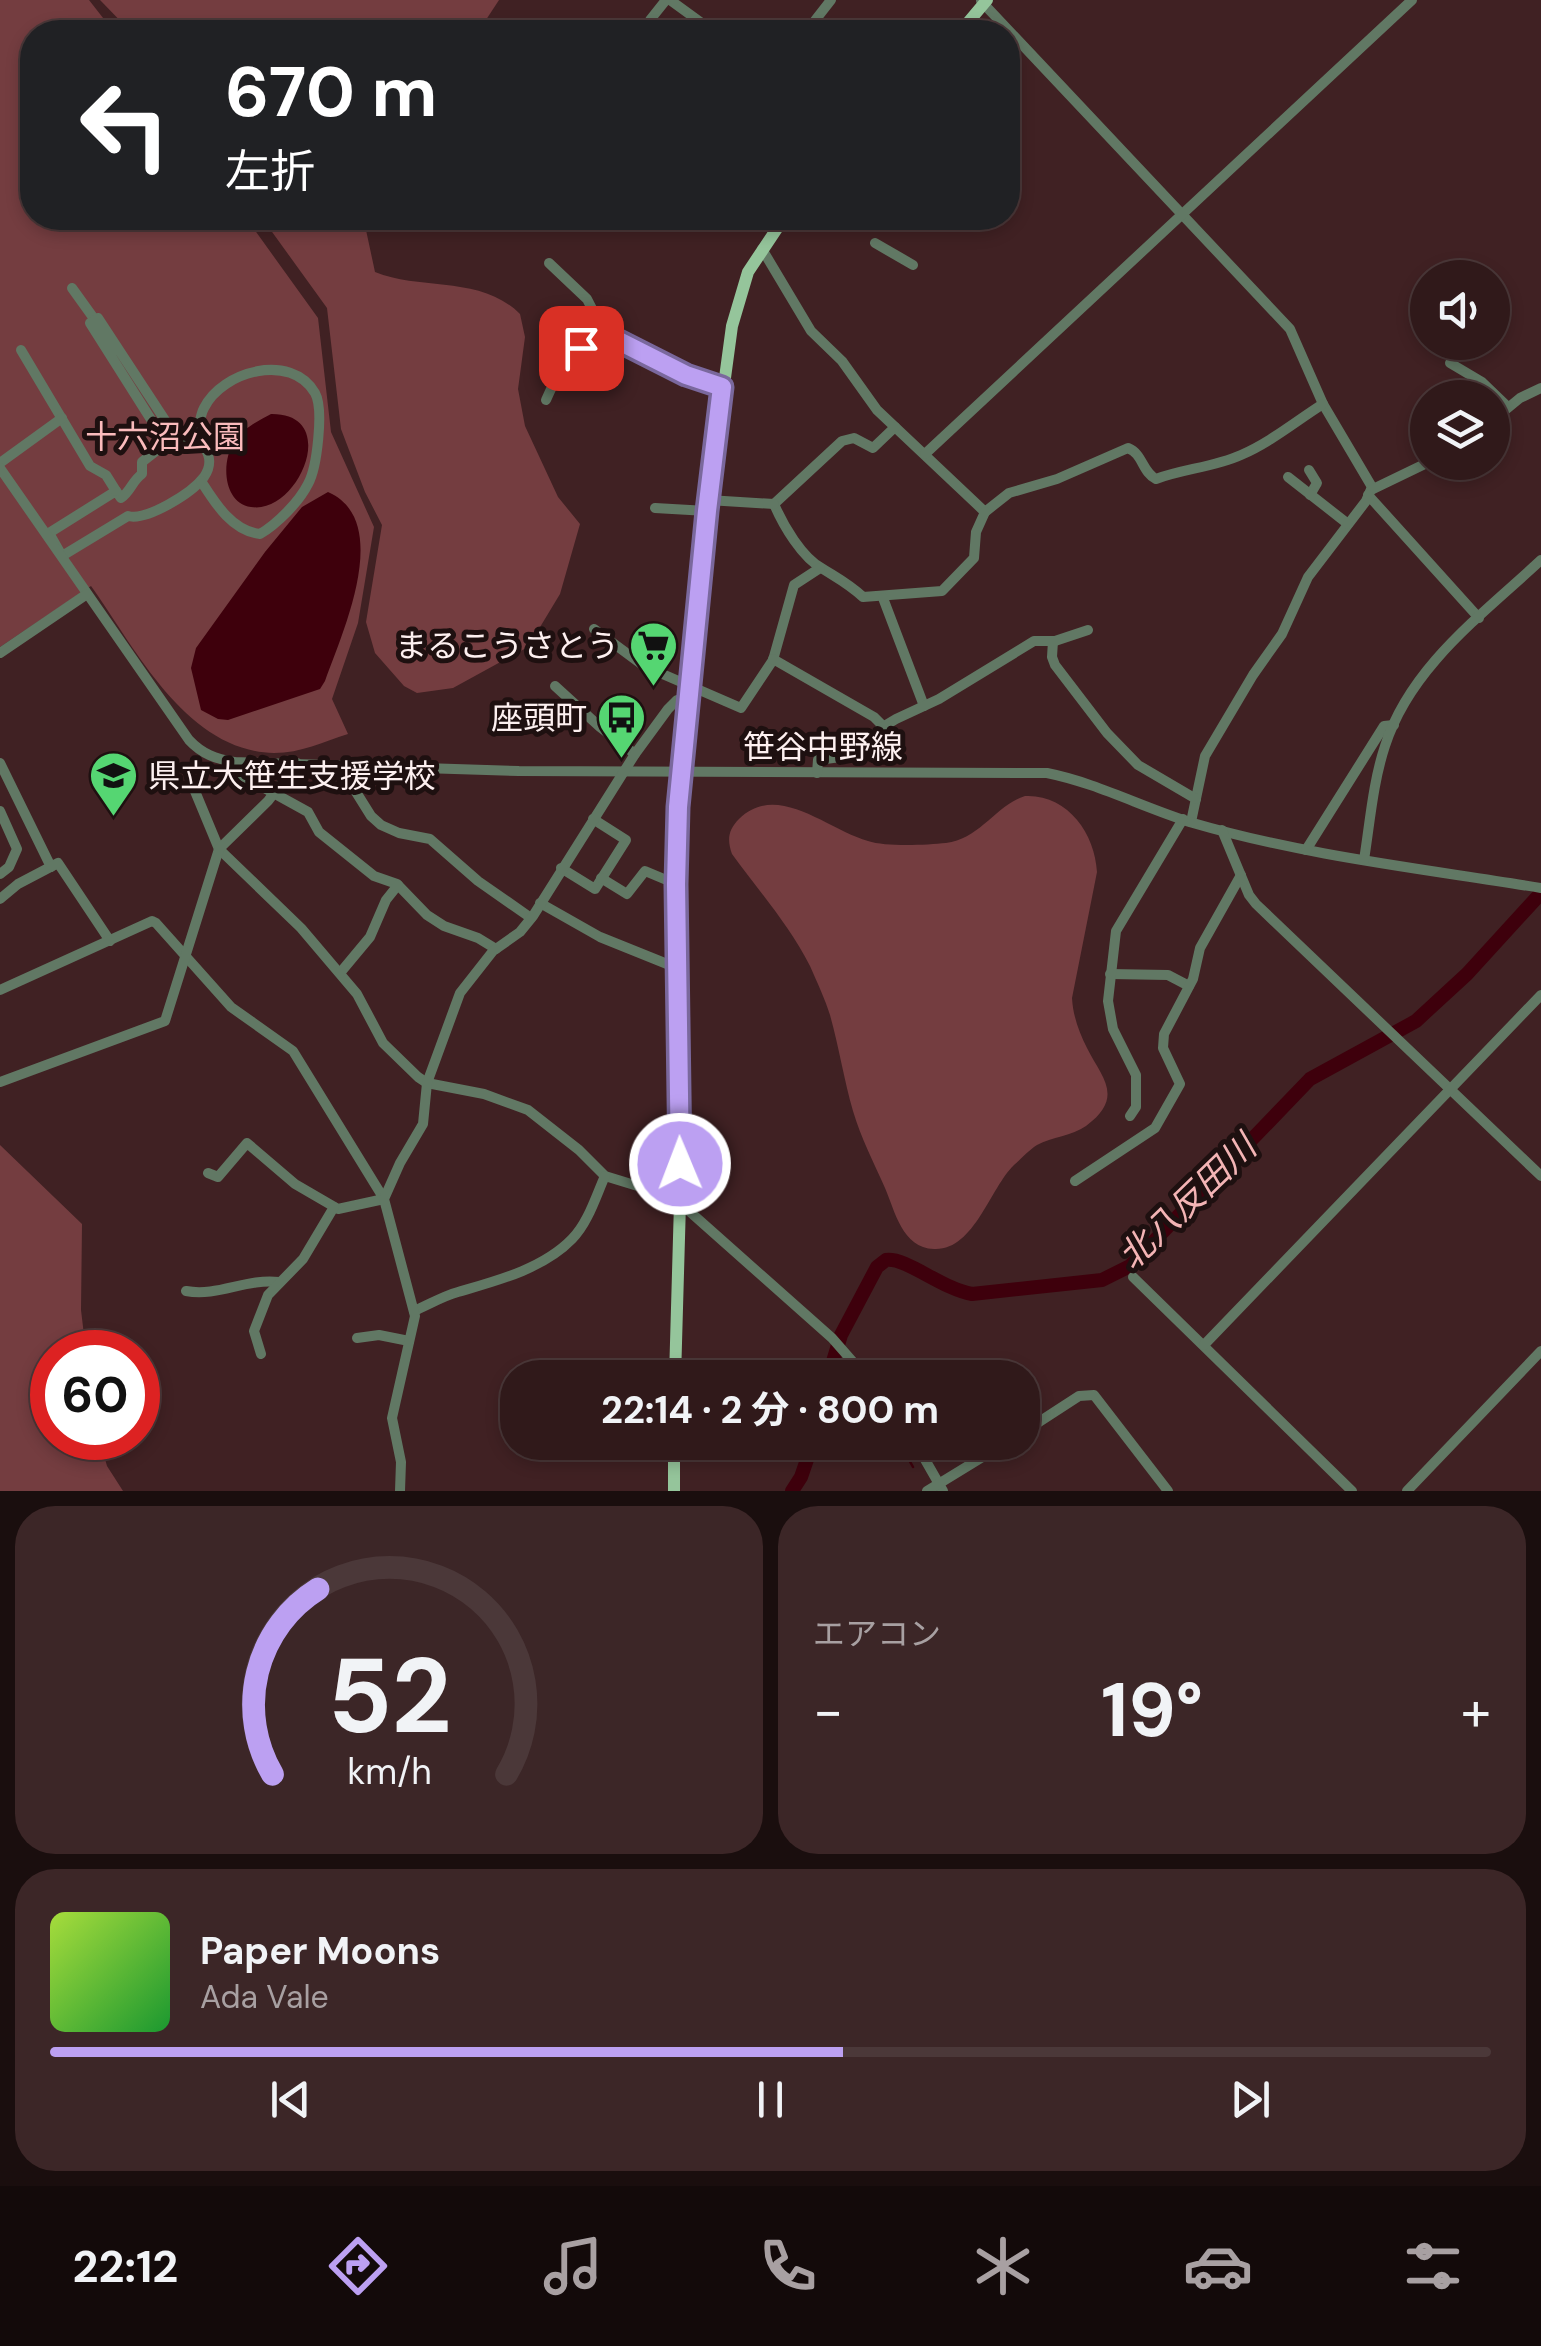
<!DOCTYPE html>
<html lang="ja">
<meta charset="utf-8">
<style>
body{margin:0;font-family:"DM Sans","Noto Sans JP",sans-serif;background:#3c2627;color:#f1f3f6;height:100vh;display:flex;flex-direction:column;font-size:38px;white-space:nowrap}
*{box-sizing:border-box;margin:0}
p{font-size:32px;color:#a8a0a2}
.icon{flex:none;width:55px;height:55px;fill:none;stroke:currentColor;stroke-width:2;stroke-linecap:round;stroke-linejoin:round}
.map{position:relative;height:1491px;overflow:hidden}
.details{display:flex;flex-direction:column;gap:15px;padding:15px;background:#1a0e0e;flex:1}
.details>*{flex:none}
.hud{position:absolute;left:20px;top:20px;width:1000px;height:210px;border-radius:40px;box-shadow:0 5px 15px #0003,0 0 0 2px #4b3839;background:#202124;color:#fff;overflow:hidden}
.controls{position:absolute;left:1410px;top:260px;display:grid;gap:20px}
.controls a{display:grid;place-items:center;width:100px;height:100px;border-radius:50%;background:#30191a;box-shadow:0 5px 15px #0003,0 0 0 2px #4b3839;font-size:50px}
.speed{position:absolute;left:30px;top:1330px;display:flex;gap:20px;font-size:50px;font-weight:700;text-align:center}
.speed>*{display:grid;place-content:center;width:130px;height:130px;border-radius:50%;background:#30191a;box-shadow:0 5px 15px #0003,0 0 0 2px #4b3839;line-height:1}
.speed .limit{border:15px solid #d22;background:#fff;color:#111}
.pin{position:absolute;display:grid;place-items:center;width:85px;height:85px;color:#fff;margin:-42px;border-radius:20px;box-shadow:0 5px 15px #0006}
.me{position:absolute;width:110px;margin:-55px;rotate:359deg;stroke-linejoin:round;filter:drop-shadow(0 0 8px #0008)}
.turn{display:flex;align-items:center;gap:35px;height:210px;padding:0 40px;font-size:45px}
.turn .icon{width:130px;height:130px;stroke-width:2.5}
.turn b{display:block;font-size:70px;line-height:85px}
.big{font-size:75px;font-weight:700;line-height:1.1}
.details .tile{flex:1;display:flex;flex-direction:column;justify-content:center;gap:15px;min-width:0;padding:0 35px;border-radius:40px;background:#3c2627}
.details .dial{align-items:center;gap:0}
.dial svg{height:260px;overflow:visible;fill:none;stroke:#4b3839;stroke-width:7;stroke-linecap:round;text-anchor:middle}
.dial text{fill:#f1f3f6;stroke:none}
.song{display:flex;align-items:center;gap:30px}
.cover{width:120px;height:120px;border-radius:15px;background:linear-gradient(135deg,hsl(80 70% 55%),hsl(130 70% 35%))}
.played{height:10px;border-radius:5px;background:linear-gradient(90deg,#bca0f2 55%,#4b3839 55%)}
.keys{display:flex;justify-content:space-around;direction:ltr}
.heat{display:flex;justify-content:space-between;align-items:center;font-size:55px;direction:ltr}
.details .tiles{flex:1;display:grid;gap:15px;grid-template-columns:1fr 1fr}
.tile:last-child{grid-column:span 2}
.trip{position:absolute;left:500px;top:1360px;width:540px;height:100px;border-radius:40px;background:#30191a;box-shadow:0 5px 15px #0003,0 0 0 2px #4b3839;font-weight:700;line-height:100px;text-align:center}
.dock{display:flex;height:160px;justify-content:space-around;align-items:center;background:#130a0a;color:#a8a0a2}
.dock .icon{width:70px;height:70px}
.dock .on{color:#bca0f2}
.dock b{font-size:45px;color:#f1f3f6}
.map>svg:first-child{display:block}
.green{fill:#743d40}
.water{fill:#3e000c}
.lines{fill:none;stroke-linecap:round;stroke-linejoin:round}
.stream{stroke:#3e000c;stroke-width:2.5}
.river{stroke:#3e000c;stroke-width:14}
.minor{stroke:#617864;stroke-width:10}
.major{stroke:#95c59b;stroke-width:12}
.route-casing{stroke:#7a689d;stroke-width:25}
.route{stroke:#bca0f2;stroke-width:18}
.labels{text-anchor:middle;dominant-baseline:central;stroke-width:10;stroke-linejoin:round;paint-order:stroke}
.park-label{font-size:32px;fill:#fabbbc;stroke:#1e1010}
.poi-label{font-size:32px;fill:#fdf0f0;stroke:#1e1010;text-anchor:end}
.street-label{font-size:32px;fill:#fdf0f0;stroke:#1e1010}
.water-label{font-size:35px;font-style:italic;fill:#f3b4b5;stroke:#1e1010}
</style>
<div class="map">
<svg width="1541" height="1491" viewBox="0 0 1541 1491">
<rect width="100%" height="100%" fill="#402123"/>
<g class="green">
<path d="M0,0h89l25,32h-82v186h214l72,100 13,114 43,95 -16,96 -26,76 16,35c-25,8 -47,19 -74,19 -88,-2 -138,-104 -183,-167l-91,61z"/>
<path d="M100,0h399l-21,32h-347z"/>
<path d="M262,218h108l-4,12 9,42c47,19 106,3 145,42l5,23 -7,52 7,37 33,71 22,27 -20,70 -32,53 -75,41 -36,5 -13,-7 -29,-33 -9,-31 16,-97 -17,-33 -24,-63 -14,-121z"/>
<path d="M1025,796c42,-2 70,37 72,76l-25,126c1,18 7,34 15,50 15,30 38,49 -1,78 -14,10 -34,11 -49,19 -8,5 -16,14 -23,20 -24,23 -40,86 -80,84 -32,-1 -39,-38 -49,-61 -11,-25 -24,-50 -32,-77 -9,-31 -14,-64 -23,-96 -5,-16 -13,-33 -20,-49 -21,-41 -51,-75 -78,-112 -5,-14 -4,-24 7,-35 38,-38 89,11 129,22 18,6 58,4 78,2 34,-4 49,-37 79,-47z"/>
<path d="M0,1145l82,79 -1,86 5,42h-34v86h47l8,28 16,25h-123z"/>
</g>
<g class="water">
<path d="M271,414c71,-1 27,101 -20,93 -28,-4 -30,-45 -17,-65 8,-13 24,-21 37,-28z"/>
<path d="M328,492c66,29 14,141 -3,189l-5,8 -92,31 -10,-1 -17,-9 -10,-42 5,-20 69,-96 37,-45z"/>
</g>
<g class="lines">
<g class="stream">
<path d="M836,1353l19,25"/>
<path d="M899,1442l14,25"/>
</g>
<g class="river">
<path d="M828,1378l13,-43 36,-68 9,-7c20,-3 56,29 86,34l130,-14 28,-14 180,-187 106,-58 51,-47 74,-81"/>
<path d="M792,1491l9,-14 12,-35"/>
</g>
<g class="minor">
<path d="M670,0l44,32"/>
<path d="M981,1l309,328 33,75 49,83 -6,14 -58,76 -26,57 -29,41 -48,81 -14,66"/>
<path d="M650,32v-12l16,-20"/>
<path d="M806,32l25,-32"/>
<path d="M875,243l38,22"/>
<path d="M762,249l49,82 31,30 35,49 108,102 24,-19 48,-14 71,-31c15,6 14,24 28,31 27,-10 58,-12 85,-24 30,-13 55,-34 82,-51"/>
<path d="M549,263l38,36 18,35"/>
<path d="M72,288l23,32"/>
<path d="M98,318l78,119c23,-2 43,18 28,40 -12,16 -57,44 -76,39l-66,40 -13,-23 67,-42 5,7c10,-7 11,-17 21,-24v-12l19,-15 3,-7 -74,-117z"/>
<path d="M21,350l69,116 16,9 10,16"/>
<path d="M1450,363l32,19 26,25"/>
<path d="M546,400l20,-44 39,-22 81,41 36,12"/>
<path d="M1492,421l28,-23 21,-10"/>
<path d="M895,427l-22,21 -19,-10 -12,3 -68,63c9,21 28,54 49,65 16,10 26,15 40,28l79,-6 32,-33 2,-26 9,-20"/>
<path d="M196,438c4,-9 3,-21 8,-30 18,-37 87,-56 111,-15 9,16 2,75 -7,91 -9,18 -31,40 -48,50 -28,-3 -45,-31 -59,-53"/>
<path d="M925,454l487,-454"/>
<path d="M0,463l62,-45"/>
<path d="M0,468l189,272c13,14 27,19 45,22l285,9 528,2c50,10 97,35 146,50 113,33 232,46 348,65"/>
<path d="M1309,470l8,13 -7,12"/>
<path d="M1288,477l60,47"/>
<path d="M1371,490l58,-28"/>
<path d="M1368,495l111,123"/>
<path d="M708,500l66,4"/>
<path d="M655,508l52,3"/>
<path d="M883,598l41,108"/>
<path d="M594,629l50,37 97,42 32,-48 21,-75 26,-17"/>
<path d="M1053,641l-1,16 3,8 52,68 31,32 58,34"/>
<path d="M0,653l87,-59"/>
<path d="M773,659l101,58 10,10"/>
<path d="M555,686l45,41 35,27"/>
<path d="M234,762l7,13 67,37 11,20 55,44 23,8 30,31 17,11 34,12 18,11"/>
<path d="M0,763l51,104"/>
<path d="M354,766l-3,18 20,32 10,9 18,8 31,6 48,42 53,37"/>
<path d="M817,773l1,-13 38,-5 25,-27 15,-9 43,-20 95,-58h21l33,-11"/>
<path d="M192,784l27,65 82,79 56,66 26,49 35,34 9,6 57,11 44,16 51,40 26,26 62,19 13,8 152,135 35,40"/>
<path d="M0,811l17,38 -8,18 -9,7"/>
<path d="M1222,830l27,65 7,9 285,272"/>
<path d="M1306,850l78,-124 10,-1"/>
<path d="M1364,860c6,-38 9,-78 21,-114 25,-79 97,-131 156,-186"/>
<path d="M561,868l34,21 31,-49 -33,-21"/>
<path d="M601,878l26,16 18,-23 31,13"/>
<path d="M0,899l18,-15 40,-21 52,78"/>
<path d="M540,903l60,34 77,31"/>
<path d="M340,973l30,-36 16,-37 12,-15"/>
<path d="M1110,974l58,1 21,11"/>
<path d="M0,990l152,-69 4,2 75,84 62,44 91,148 -46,10 -43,-25 -48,-41 -29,34 -10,-4"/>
<path d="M0,1082l165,-61 54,-172 49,-48 29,-38"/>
<path d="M1130,1116l6,-9v-32l-23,-46 -5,-28 8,-70 67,-112"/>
<path d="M1075,1181l80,-53 25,-44 -17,-36 1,-14 29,-55 7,-31 41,-73"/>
<path d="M1133,1277l219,214"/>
<path d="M186,1291c32,6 60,-13 93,-9"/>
<path d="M414,1311c14,-6 29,-15 44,-19 38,-11 85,-23 114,-53 16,-16 24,-43 33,-63"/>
<path d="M357,1338l22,-3 30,6"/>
<path d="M1204,1345l337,-350"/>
<path d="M261,1354l-7,-23 14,-36 35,-36 31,-52"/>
<path d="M1022,1433l57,-37 15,-1 74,96"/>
<path d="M915,1442l28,49"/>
<path d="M400,1491l1,-29 -9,-44 23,-102 -31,-117 16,-36 23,-39 4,-41 33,-90 33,-42 27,-19 13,-16 102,-162 33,-45 9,-9 12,-3"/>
<path d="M927,1491l80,-49"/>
<path d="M1407,1491l134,-140"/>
</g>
<g class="major">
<path d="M960,32l27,-32"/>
<path d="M675,1378l5,-175 -4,-319 5,-112 26,-261 25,-185 16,-54 36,-54"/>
<path d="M674,1491v-49"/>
</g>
</g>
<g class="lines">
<defs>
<path id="route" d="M581,348l24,-14 81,41 36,12 -15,124 -29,296 -2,77 4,280"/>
</defs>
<use href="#route" class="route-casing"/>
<use href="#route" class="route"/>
</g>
<defs>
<symbol id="supermarket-pin" viewBox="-11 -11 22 30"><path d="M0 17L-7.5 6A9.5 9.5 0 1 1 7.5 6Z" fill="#55d672" stroke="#1e1010"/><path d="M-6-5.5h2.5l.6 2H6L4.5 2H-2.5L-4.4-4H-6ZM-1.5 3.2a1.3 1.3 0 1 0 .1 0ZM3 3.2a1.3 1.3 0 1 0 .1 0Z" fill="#111"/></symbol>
<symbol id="bus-pin" viewBox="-11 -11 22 30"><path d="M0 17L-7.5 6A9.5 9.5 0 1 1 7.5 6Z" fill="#55d672" stroke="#1e1010"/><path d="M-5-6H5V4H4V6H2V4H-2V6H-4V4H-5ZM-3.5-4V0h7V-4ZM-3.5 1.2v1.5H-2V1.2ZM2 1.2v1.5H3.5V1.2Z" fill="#111"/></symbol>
<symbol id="school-pin" viewBox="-11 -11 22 30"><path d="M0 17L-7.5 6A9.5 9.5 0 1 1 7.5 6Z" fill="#55d672" stroke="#1e1010"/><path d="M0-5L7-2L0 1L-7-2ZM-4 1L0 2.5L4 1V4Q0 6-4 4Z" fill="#111"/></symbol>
</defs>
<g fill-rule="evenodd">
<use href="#supermarket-pin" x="626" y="618" width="55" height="75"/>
<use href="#bus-pin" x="594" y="690" width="55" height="75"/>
<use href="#school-pin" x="86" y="748" width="55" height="75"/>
</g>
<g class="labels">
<g class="park-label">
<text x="165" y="437">十六沼公園</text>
</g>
<g class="poi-label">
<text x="619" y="646">まるこうさとう</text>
<text x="587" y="718">座頭町</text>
<text x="148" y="776" text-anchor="start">県立大笹生支援学校</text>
</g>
<g class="street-label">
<text x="823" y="747">笹谷中野線</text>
</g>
<g class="water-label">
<text transform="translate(1187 1202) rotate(-44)">北八反田川</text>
</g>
</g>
</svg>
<div class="controls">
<a><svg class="icon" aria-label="sound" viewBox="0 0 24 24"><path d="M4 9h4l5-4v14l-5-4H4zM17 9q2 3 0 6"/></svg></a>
<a><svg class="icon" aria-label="layers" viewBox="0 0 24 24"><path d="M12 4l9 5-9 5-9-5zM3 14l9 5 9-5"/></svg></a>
</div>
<div class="speed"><div class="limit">60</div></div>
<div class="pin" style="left:581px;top:348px;background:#d93025"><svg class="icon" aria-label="arrive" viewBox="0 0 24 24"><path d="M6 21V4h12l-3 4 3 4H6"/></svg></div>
<svg class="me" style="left:680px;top:1164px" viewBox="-20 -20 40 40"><circle r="17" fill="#bca0f2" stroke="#fff" stroke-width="3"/><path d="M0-11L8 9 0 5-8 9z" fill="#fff"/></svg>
<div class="trip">22:14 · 2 分 · 800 m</div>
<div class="hud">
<div class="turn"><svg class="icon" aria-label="left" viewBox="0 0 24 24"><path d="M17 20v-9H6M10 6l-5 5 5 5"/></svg><div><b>670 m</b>左折</div></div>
</div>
</div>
<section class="details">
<div class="tiles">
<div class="tile dial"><svg viewBox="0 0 100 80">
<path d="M14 69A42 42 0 1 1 86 69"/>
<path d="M14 69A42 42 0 0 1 28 12" stroke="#bca0f2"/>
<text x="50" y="56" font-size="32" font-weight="700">52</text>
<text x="50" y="72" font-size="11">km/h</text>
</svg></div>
<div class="tile"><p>エアコン</p>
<div class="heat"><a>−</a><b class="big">19°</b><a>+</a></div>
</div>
<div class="tile">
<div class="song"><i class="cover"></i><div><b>Paper Moons</b><p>Ada Vale</p></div></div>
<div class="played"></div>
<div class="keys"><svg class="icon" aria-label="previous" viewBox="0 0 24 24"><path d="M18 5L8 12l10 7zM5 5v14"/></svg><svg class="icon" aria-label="pause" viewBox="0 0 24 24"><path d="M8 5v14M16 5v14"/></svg><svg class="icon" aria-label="next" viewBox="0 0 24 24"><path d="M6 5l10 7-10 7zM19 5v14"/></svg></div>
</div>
</div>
</section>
<nav class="dock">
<b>22:12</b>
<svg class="icon on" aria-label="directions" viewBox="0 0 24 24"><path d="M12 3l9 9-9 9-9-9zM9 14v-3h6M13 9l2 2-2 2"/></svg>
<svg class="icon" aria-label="music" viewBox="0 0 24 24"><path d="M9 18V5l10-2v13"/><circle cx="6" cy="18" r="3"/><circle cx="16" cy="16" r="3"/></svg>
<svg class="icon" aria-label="phone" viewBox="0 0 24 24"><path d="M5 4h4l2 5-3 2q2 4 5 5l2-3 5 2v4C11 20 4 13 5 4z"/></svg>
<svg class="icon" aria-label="climate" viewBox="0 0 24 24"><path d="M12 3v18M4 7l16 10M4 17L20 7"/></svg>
<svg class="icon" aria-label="car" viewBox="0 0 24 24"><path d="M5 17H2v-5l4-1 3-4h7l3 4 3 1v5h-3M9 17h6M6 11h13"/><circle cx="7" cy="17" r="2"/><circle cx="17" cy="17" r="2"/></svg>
<svg class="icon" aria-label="filters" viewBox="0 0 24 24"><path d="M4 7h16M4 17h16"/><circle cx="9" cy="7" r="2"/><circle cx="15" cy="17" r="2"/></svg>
</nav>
